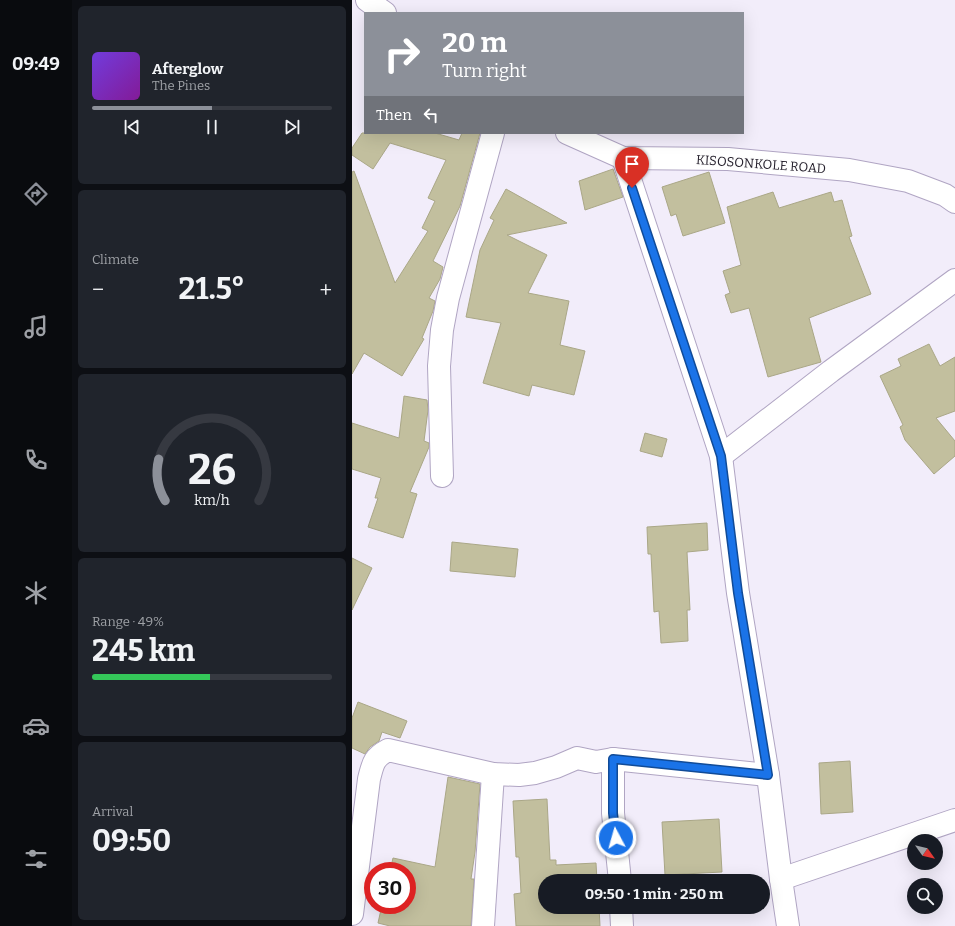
<!DOCTYPE html>
<meta charset="utf-8">
<style>
body{margin:0;font-family:Bitter,serif;background:#20242c;color:#f1f3f6;height:100vh;display:flex;flex-direction:column;font-size:15px;white-space:nowrap}
*{box-sizing:border-box;margin:0}
p{font-size:13px;color:#9ea1a6}
.icon{flex:none;width:22px;height:22px;fill:none;stroke:currentColor;stroke-width:2;stroke-linecap:round;stroke-linejoin:round}
.map{position:relative;flex:1;overflow:hidden}
.panel{display:flex;flex-direction:column;gap:6px;padding:6px;background:#0d0f14;width:280px}
.panel>*{flex:none}
.banner{position:absolute;left:12px;top:12px;width:380px;height:122px;border-radius:0px;box-shadow:0 4px 16px #0002;background:#8c9099;color:#fff;overflow:hidden}
.needle{width:26px;rotate:124deg}
.controls{position:absolute;left:555px;top:834px;display:grid;gap:8px}
.controls a{display:grid;place-items:center;width:36px;height:36px;border-radius:50%;background:#171b24;box-shadow:0 4px 16px #0002;font-size:20px}
.speed{position:absolute;left:12px;top:862px;display:flex;gap:8px;font-size:20px;font-weight:700;text-align:center}
.speed>*{display:grid;place-content:center;width:52px;height:52px;border-radius:50%;background:#171b24;box-shadow:0 4px 16px #0002;line-height:1}
.speed .limit{border:6px solid #d22;background:#fff;color:#111}
.pin{position:absolute;display:grid;place-items:center;width:34px;height:34px;color:#fff;margin:-41px -17px;border-radius:50% 50% 50% 0;rotate:-45deg;box-shadow:0 0 4px #0007}
.pin .icon{rotate:45deg}
.me{position:absolute;width:44px;margin:-22px;rotate:354deg;stroke-linejoin:round;filter:drop-shadow(0 0 3px #0008)}
.turn{display:flex;align-items:center;gap:14px;height:84px;padding:0 12px;font-size:18px}
.turn .icon{width:52px;height:52px;stroke-width:2.5}
.turn b{display:block;font-size:28px;line-height:34px}
.then{display:flex;align-items:center;height:38px;padding:0 12px;background:#0003;gap:8px;font-size:15px}
.big{font-size:30px;font-weight:700;line-height:1.1}
.panel .card{flex:1;display:flex;flex-direction:column;justify-content:center;gap:6px;min-width:0;padding:0 14px;border-radius:6px;background:#20242c}
.panel .dial{align-items:center;gap:0}
.dial svg{height:104px;overflow:visible;fill:none;stroke:#363941;stroke-width:7;stroke-linecap:round;text-anchor:middle}
.dial text{fill:#f1f3f6;stroke:none}
.song{display:flex;align-items:center;gap:12px}
.cover{width:48px;height:48px;border-radius:6px;background:linear-gradient(135deg,hsl(260 70% 55%),hsl(290 70% 35%))}
.played{height:4px;border-radius:2px;background:linear-gradient(90deg,#8c9099 50%,#363941 50%)}
.keys{display:flex;justify-content:space-around;direction:ltr}
.heat{display:flex;justify-content:space-between;align-items:center;font-size:22px;direction:ltr}
.charge{height:6px;border-radius:3px;background:linear-gradient(90deg,#34c759 49%,#363941 0)}
.trip{position:absolute;left:186px;top:874px;width:232px;height:40px;border-radius:20px;background:#171b24;box-shadow:0 4px 16px #0002;font-weight:700;line-height:40px;text-align:center}
main{display:flex;flex:1;min-height:0}
.dock{display:flex;flex-direction:column;width:72px;justify-content:space-around;align-items:center;background:#090b0e;color:#9ea1a6}
.dock .icon{width:28px;height:28px}
.dock .current{color:#8c9099}
.dock b{font-size:18px;color:#f1f3f6}
.map>svg:first-child{display:block}
.building{fill:#c2bf9e;stroke:#aaa787}
.lines{fill:none;stroke-linecap:round;stroke-linejoin:round}
.street-casing{stroke:#b0a5c3;stroke-width:24}
.street{stroke:#fff;stroke-width:22}
.route-casing{stroke:#114b97;stroke-width:10}
.route{stroke:#1a73e8;stroke-width:7}
.labels{text-anchor:middle;dominant-baseline:central;stroke-width:3;stroke-linejoin:round;paint-order:stroke}
.street-label{font-size:13px;fill:#25202c;stroke:#fdfdfd}
</style>
<main>
<nav class="dock">
<b>09:49</b>
<svg class="icon current" aria-label="directions" viewBox="0 0 24 24"><path d="M12 3l9 9-9 9-9-9zM9 14v-3h6M13 9l2 2-2 2"/></svg>
<svg class="icon" aria-label="music" viewBox="0 0 24 24"><path d="M9 18V5l10-2v13"/><circle cx="6" cy="18" r="3"/><circle cx="16" cy="16" r="3"/></svg>
<svg class="icon" aria-label="phone" viewBox="0 0 24 24"><path d="M5 4h4l2 5-3 2q2 4 5 5l2-3 5 2v4C11 20 4 13 5 4z"/></svg>
<svg class="icon" aria-label="climate" viewBox="0 0 24 24"><path d="M12 3v18M4 7l16 10M4 17L20 7"/></svg>
<svg class="icon" aria-label="car" viewBox="0 0 24 24"><path d="M5 17H2v-5l4-1 3-4h7l3 4 3 1v5h-3M9 17h6M6 11h13"/><circle cx="7" cy="17" r="2"/><circle cx="17" cy="17" r="2"/></svg>
<svg class="icon" aria-label="filters" viewBox="0 0 24 24"><path d="M4 7h16M4 17h16"/><circle cx="9" cy="7" r="2"/><circle cx="15" cy="17" r="2"/></svg>
</nav>
<section class="panel">
<div class="card">
<div class="song"><i class="cover"></i><div><b>Afterglow</b><p>The Pines</p></div></div>
<div class="played"></div>
<div class="keys"><svg class="icon" aria-label="previous" viewBox="0 0 24 24"><path d="M18 5L8 12l10 7zM5 5v14"/></svg><svg class="icon" aria-label="pause" viewBox="0 0 24 24"><path d="M8 5v14M16 5v14"/></svg><svg class="icon" aria-label="next" viewBox="0 0 24 24"><path d="M6 5l10 7-10 7zM19 5v14"/></svg></div>
</div>
<div class="card"><p>Climate</p>
<div class="heat"><a>−</a><b class="big">21.5°</b><a>+</a></div>
</div>
<div class="card dial"><svg viewBox="0 0 100 80">
<path d="M14 69A42 42 0 1 1 86 69"/>
<path d="M14 69A42 42 0 0 1 9 37" stroke="#8c9099"/>
<text x="50" y="56" font-size="32" font-weight="700">26</text>
<text x="50" y="72" font-size="11">km/h</text>
</svg></div>
<div class="card"><p>Range · 49%</p><b class="big">245 km</b><div class="charge"></div></div>
<div class="card"><p>Arrival</p><b class="big">09:50</b></div>
</section>
<div class="map">
<svg width="603" height="926" viewBox="0 0 603 926">
<rect width="100%" height="100%" fill="#f2edfa"/>
<g class="building">
<path d="M10,133h73l24,7 3,-7h18l-20,73 -27,55 10,6 -3,12 -11,19 6,3 -2,10 -11,27 2,1 -22,37 -38,-23 -12,21v-202l2,-1 41,112 33,-52 -6,-3 13,-27 -7,-3 18,-38 -56,-17 -17,26 -21,-14v-7z"/>
<path d="M261,169l10,28 -38,13 -6,-29z"/>
<path d="M357,172l16,51 -42,13 -7,-22 -5,2 -9,-29z"/>
<path d="M154,189l61,34 -60,12 40,20 -19,38 41,8 -9,44 25,6 -11,44 -42,-10 -3,11 -46,-13 18,-60 -35,-6 14,-67 14,-30 -4,-2z"/>
<path d="M421,192l6,16 52,-16 3,10 8,-2 10,36 -3,1 22,57 -62,24 12,44 -53,15 -19,-69 -18,5 -6,-18 5,-2 -7,-22 18,-6 -14,-58z"/>
<path d="M577,344l11,22 15,-9v54l-19,7 19,23v15l-21,18 -29,-34 -5,-13 3,-2 -23,-49 21,-10 -3,-7z"/>
<path d="M52,396l23,4 1,10 -4,31 5,2v4l-19,45 7,2 -14,44 -35,-11 10,-29h-3l6,-20 -29,-9v-46l47,15z"/>
<path d="M293,433l22,6 -5,18 -22,-6z"/>
<path d="M355,523l1,27 -21,2 3,58h-3l1,31 -27,2 -2,-32 -5,1 -3,-58h-3l-1,-27z"/>
<path d="M100,542l66,7 -3,28 -65,-6z"/>
<path d="M0,558l20,10 -20,42z"/>
<path d="M6,702l49,19 -7,17 -18,-6 -3,9 -9,6 -5,7 -13,-6v-30z"/>
<path d="M498,761l3,51 -32,2 -2,-51z"/>
<path d="M96,777l32,7 -5,68 -4,27h3l-3,47h-81l-12,-3 4,-18h25v-34h-17l3,-13 42,9z"/>
<path d="M195,799l3,61h6v5l40,-2 1,18h-52v26h54l1,19h-84l-2,-32 7,-1 -2,-36h-3l-3,-56z"/>
<path d="M367,819l3,53 -57,3 -3,-53z"/>
</g>
<g class="lines">
<defs>
<g id="street">
<path d="M15,0l18,13"/>
<path d="M215,133l56,25 105,1 121,11 59,11 37,14 10,7"/>
<path d="M271,158l98,298 17,137 30,182 13,104 7,47"/>
<path d="M369,456l110,-85 124,-91"/>
<path d="M90,476l-3,-110 3,-36 6,-32 45,-165"/>
<path d="M261,759v54l7,68"/>
<path d="M429,879l174,-59"/>
<path d="M269,907l1,19"/>
<path d="M0,914l17,-135c4,-15 4,-21 19,-29l105,24 26,1 16,-2 21,-6 21,-9 19,4 17,-3 155,16"/>
<path d="M131,926l10,-152"/>
</g>
</defs>
<use href="#street" class="street-casing"/>
<use href="#street" class="street"/>
</g>
<g class="lines">
<defs>
<path id="route" d="M264,838l-3,-25v-54l155,16 -30,-182 -17,-137 -89,-268"/>
</defs>
<use href="#route" class="route-casing"/>
<use href="#route" class="route"/>
</g>
<g class="labels">
<g class="street-label">
<text transform="translate(409 164) rotate(4)">KISOSONKOLE ROAD</text>
</g>
</g>
</svg>
<div class="controls">
<a><svg class="needle" viewBox="-14 -14 28 28"><path d="M0-13l5 13h-10z" fill="#e53935"/><path d="M0 13l5-13h-10z" fill="#9ea1a6"/></svg></a>
<a><svg class="icon" aria-label="search" viewBox="0 0 24 24"><circle cx="10" cy="10" r="6"/><path d="M15 15l6 6"/></svg></a>
</div>
<div class="speed"><div class="limit">30</div></div>
<div class="pin" style="left:280px;top:188px;background:#d93025"><svg class="icon" aria-label="arrive" viewBox="0 0 24 24"><path d="M6 21V4h12l-3 4 3 4H6"/></svg></div>
<svg class="me" style="left:264px;top:838px" viewBox="-20 -20 40 40"><circle r="17" fill="#1a73e8" stroke="#fff" stroke-width="3"/><path d="M0-11L8 9 0 5-8 9z" fill="#fff"/></svg>
<div class="trip">09:50 · 1 min · 250 m</div>
<div class="banner">
<div class="turn"><svg class="icon" aria-label="right" viewBox="0 0 24 24"><path d="M7 20v-9h11M14 6l5 5-5 5"/></svg><div><b>20 m</b>Turn right</div></div>
<div class="then">Then<svg class="icon" aria-label="left" viewBox="0 0 24 24"><path d="M17 20v-9H6M10 6l-5 5 5 5"/></svg></div>
</div>
</div>
</main>
